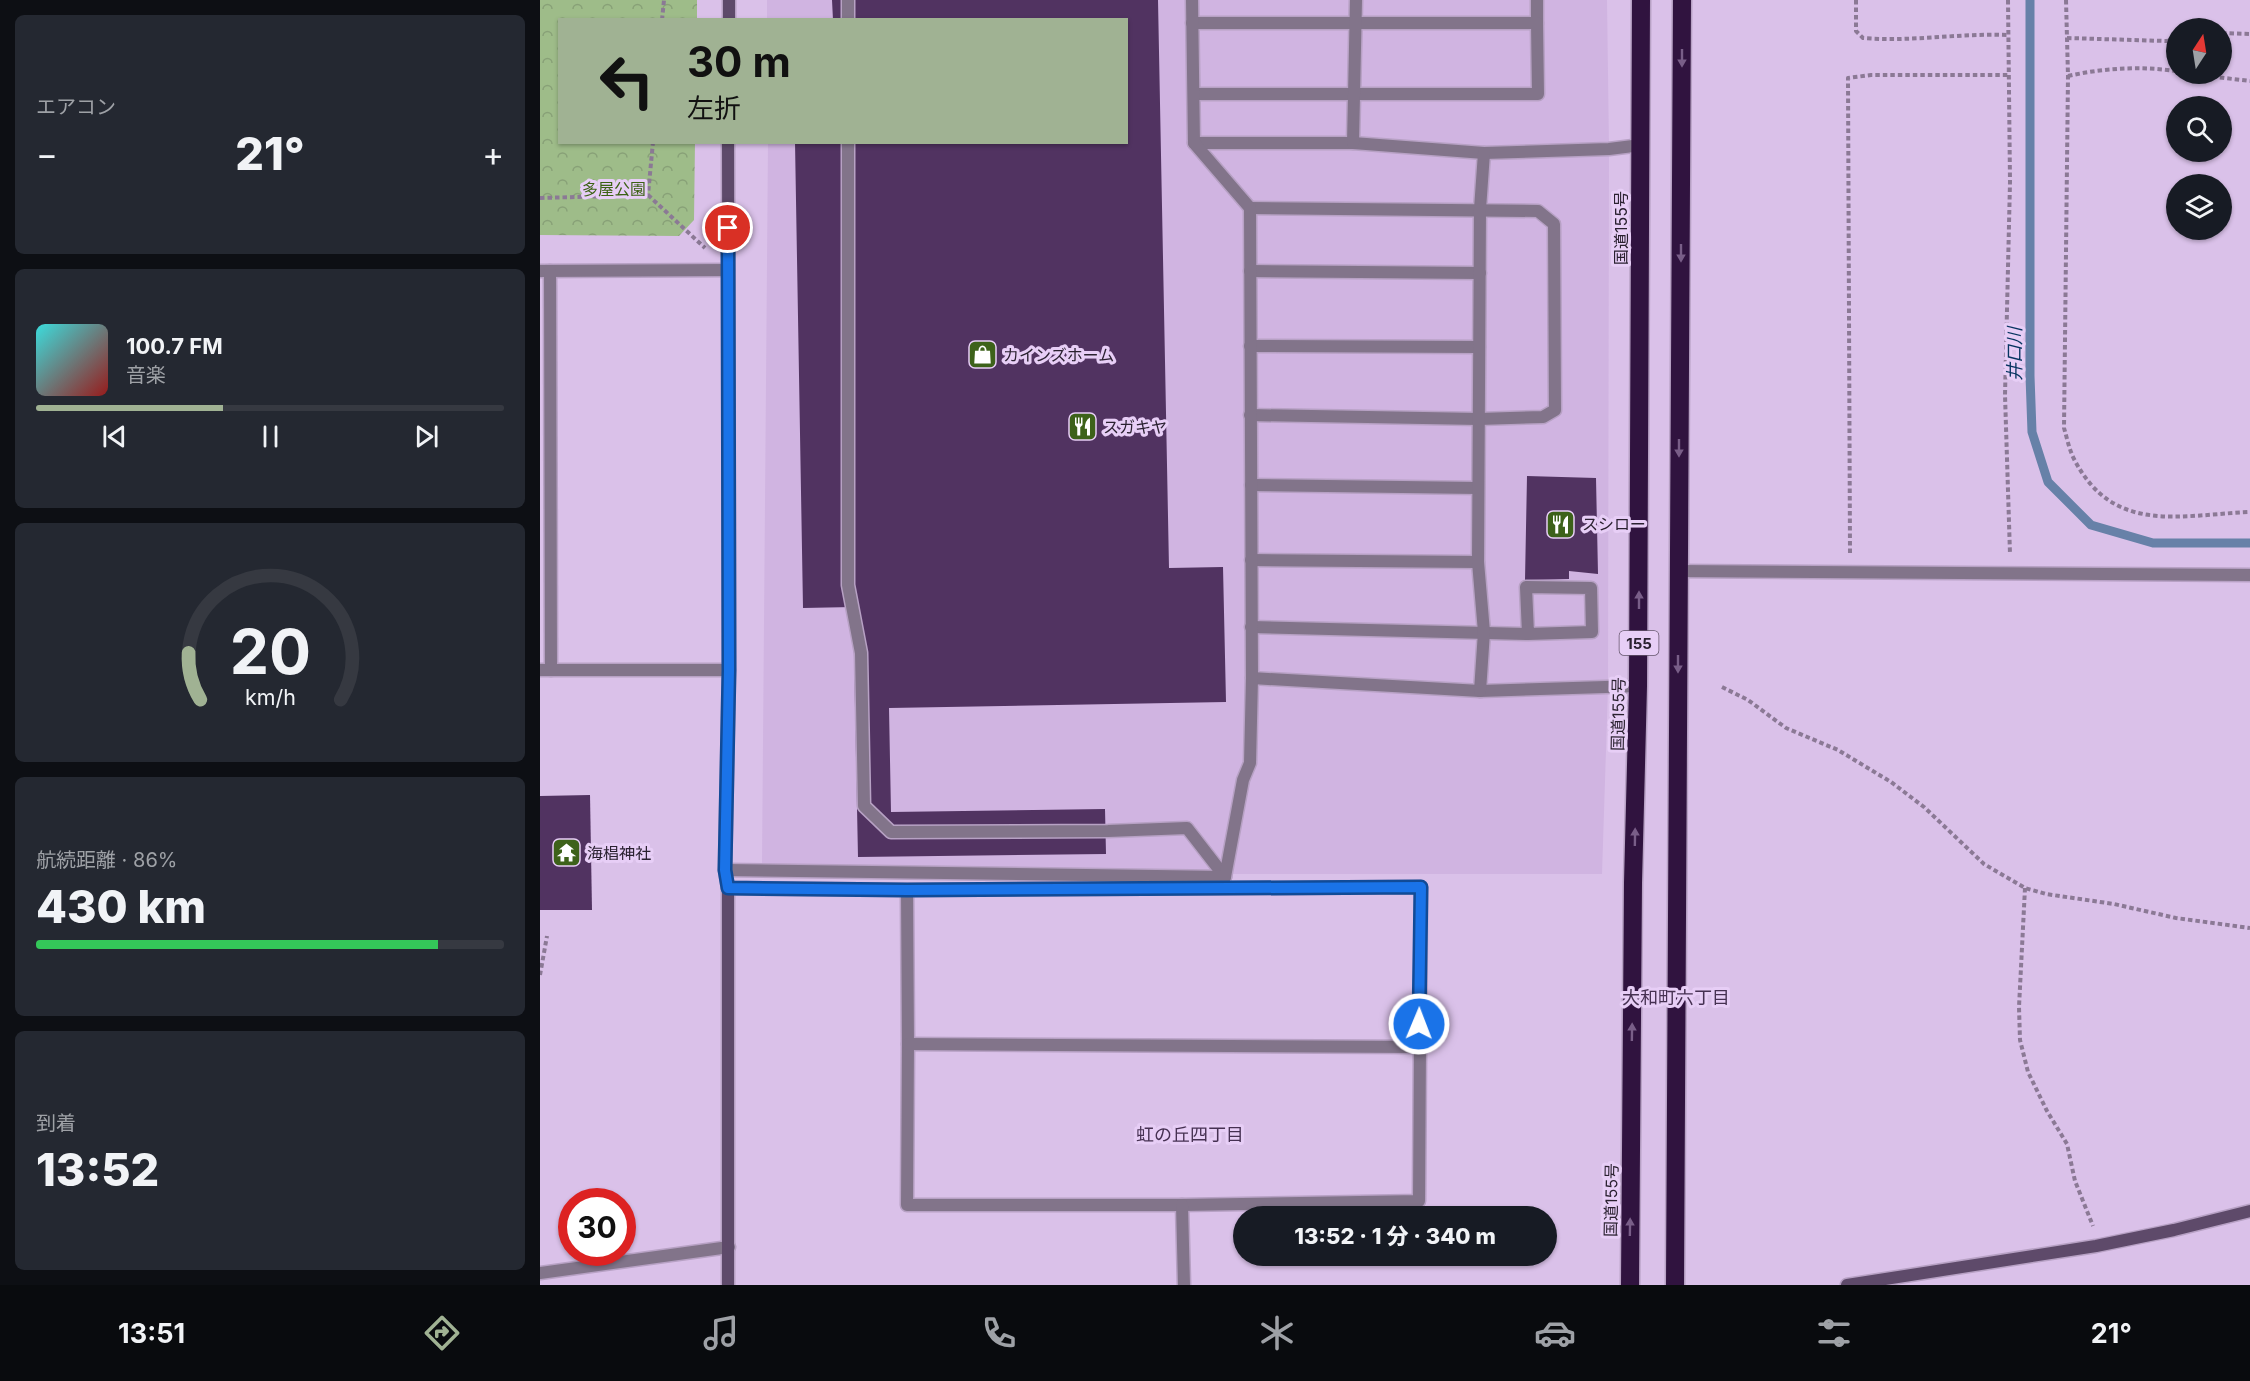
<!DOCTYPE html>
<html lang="ja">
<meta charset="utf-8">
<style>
body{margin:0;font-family:Inter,"Noto Sans JP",sans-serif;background:#242831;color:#f1f3f6;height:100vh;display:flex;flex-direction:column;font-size:22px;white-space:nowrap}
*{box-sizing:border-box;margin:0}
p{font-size:20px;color:#9ea1a6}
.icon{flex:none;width:33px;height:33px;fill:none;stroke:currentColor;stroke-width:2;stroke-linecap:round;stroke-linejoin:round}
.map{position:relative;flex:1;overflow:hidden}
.side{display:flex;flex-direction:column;gap:15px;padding:15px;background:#0d0f14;width:540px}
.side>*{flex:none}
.hud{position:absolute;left:18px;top:18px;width:570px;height:126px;border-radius:0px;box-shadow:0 2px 4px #0004;background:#a0b293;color:#111;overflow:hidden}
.needle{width:39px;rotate:12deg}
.buttons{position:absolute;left:1626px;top:18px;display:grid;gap:12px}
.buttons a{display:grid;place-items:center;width:66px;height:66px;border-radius:50%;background:#171b24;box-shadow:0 2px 4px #0004;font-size:30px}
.speed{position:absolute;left:18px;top:1188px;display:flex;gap:12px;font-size:30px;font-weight:700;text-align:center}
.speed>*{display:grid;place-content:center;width:78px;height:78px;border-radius:50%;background:#171b24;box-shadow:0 2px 4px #0004;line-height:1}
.speed .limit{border:9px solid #d22;background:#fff;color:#111}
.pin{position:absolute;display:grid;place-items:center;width:51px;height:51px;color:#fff;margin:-26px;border:3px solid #fff;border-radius:50%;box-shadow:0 2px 6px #0007}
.me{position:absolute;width:66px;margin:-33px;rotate:1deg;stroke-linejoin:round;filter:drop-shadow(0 0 4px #0008)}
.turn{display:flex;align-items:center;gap:21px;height:126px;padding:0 30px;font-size:27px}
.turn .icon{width:78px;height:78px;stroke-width:2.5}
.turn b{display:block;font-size:42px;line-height:51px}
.big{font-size:45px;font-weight:800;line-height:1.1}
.side .tile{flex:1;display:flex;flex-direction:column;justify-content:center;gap:9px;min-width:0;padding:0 21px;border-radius:9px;background:#242831}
.side .dial{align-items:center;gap:0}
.dial svg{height:156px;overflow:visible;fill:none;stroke:#363941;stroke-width:7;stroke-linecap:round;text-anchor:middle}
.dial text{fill:#f1f3f6;stroke:none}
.song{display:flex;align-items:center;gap:18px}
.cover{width:72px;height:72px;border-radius:9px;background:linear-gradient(135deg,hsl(180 70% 55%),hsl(0 70% 35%))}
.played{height:6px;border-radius:3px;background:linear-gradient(90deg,#a0b293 40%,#363941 40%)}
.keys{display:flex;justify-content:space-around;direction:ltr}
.heat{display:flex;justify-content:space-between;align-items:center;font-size:33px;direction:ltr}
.charge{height:9px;border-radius:4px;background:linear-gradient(90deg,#34c759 86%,#363941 0)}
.trip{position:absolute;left:693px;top:1206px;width:324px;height:60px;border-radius:30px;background:#171b24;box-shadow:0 2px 4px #0004;font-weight:800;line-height:60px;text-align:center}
.tabs{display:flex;height:96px;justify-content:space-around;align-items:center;background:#090b0e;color:#9ea1a6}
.tabs .icon{width:42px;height:42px}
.tabs .on{color:#a0b293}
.tabs b{font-size:27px;color:#f1f3f6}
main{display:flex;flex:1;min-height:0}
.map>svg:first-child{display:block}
.built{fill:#d0b4e1}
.forest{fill:url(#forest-crowns)}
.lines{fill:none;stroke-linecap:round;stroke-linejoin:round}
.stream{stroke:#6781a8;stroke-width:9}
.building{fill:#513361}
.lane-casing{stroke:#b7a1c4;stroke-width:15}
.street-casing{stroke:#b7a1c4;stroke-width:15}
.secondary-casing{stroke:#b7a1c4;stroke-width:15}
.highway-casing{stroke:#b7a1c4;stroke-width:21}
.path{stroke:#8b7995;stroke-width:4;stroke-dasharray:4.5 3;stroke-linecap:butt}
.lane{stroke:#82748a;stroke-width:12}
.street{stroke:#82748a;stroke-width:12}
.secondary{stroke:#5e4a6a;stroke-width:12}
.highway{stroke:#30133f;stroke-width:18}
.oneway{fill:#795e88}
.route-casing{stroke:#114b97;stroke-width:15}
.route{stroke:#1a73e8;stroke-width:10}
.labels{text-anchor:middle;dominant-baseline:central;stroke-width:6;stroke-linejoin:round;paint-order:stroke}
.shield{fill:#e7cef6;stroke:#63556b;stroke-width:1.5}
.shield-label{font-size:15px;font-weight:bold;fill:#2a2130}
.park-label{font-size:16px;fill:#3c6214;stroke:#e7cef6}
.street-label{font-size:16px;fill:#2a2130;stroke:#e7cef6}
.poi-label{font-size:16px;fill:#2a2130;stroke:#e7cef6;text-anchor:start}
.water-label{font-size:18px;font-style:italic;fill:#05335f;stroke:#e7cef6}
.neighbourhood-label{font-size:18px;fill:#463152;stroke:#e7cef6}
</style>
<main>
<section class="side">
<div class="tile"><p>エアコン</p>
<div class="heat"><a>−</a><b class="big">21°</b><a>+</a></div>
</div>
<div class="tile">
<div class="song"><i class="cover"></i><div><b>100.7 FM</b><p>音楽</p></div></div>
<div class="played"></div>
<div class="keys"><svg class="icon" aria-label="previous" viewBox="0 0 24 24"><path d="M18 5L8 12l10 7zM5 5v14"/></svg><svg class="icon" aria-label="pause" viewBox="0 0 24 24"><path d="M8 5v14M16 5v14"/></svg><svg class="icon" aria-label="next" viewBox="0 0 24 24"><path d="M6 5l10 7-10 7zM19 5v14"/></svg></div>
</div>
<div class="tile dial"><svg viewBox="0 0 100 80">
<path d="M14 69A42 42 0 1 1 86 69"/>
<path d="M14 69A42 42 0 0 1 8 45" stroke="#a0b293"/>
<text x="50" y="56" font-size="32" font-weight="700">20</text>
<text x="50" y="72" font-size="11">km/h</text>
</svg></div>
<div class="tile"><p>航続距離 · 86%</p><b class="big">430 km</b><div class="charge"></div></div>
<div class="tile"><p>到着</p><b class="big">13:52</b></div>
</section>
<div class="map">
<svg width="1710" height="1285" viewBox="0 0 1710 1285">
<defs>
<pattern id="forest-crowns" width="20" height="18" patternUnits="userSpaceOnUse" patternTransform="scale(1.5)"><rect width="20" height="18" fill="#9ebc89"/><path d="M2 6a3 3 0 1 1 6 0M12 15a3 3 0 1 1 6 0" fill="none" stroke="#88a177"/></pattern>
</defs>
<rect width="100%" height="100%" fill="#dac1e9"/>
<path class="built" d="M227,0h840l2,149 -1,539 -6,186h-828l-12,-11 6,-720 358,-1v-122l-359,-1z"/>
<path class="forest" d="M0,0h157v19l-137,1v122l135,1 -1,77 -15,16 -139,-1z"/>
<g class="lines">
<path class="stream" d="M1490,0v376l2,56 16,50 43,43 62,18h97"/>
</g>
<g class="building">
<path d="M292,0h326l11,568 54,-1 3,135 -337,6 2,104 214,-3 1,45 -248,3 -5,-250 -50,1 -8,-466h331v-122h-293z"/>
<path d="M987,476l69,2 2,96 -29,-3v8l-44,1z"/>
<path d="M50,795l2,115h-52v-114z"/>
</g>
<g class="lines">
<defs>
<g id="lane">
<path d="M308,0v20"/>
<path d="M997,0v23"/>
<path d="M652,23h345l1,71h-344"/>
<path d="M308,142v443l13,68 3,153 27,26 217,-1 79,-3 38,49"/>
<path d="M654,143h159l131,10 125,-4 32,-4"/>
<path d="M813,143l3,-143"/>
<path d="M710,208l288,3 16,13 1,186 -12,7 -64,2 -229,-4"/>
<path d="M710,271l230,2"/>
<path d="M710,346l229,1"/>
<path d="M711,485l227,3"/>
<path d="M711,560l227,2"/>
<path d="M711,627l277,7 64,-2 -1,-44 -65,-1 2,47"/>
<path d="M712,678l228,13 158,-5"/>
<path d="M940,691l4,-59 -6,-70 2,-353 4,-56"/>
<path d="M185,870l500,7 18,-97 7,-17 2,-85 -2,-470 -56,-65 -2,-143"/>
</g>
<g id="street">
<path d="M0,271l188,-1"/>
<path d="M10,271l1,399"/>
<path d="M1138,571l572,4"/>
<path d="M0,670h189l-4,200 3,18 179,2 514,-3 -2,314 -237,4h-275l1,-161 -1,-154"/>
<path d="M368,1044l511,3"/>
<path d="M642,1205l2,80"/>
<path d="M0,1273l189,-26"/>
</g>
<g id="secondary">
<path d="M189,20v-20"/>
<path d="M188,142l1,528"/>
<path d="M188,888v397"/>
<path d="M1307,1285l249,-39 78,-16 76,-19"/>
</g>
<g id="highway">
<path d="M1090,1285l3,-402 5,-197 3,-686"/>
<path d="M1135,1285l7,-1285"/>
</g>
</defs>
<use href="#lane" class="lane-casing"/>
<use href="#street" class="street-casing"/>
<use href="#secondary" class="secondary-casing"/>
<use href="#highway" class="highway-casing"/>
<g class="path">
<path d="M1316,0v31l7,7c48,4 97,-5 145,-3"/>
<path d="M1468,0l2,182 -5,213 5,159"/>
<path d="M1526,0l2,76 -4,352c3,10 5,21 10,31 39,76 105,56 176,53"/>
<path d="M122,20l2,-20"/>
<path d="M1682,33l28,1"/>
<path d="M1527,38l99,3 10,-1"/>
<path d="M1650,74l60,7"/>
<path d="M1528,76c36,-8 72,-10 108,-5"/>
<path d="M108,195l57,53"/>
<path d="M0,198l108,-3 5,-53"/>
<path d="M1310,553l-2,-475 23,-3h138"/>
<path d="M1182,687l26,13 38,28 52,22 53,32 33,25 60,57 41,24 21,6 68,10 62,14 74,10"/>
<path d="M1485,888l-6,119 1,33 8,32 19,39 20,33 8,37 18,45"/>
<path d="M0,975l7,-39"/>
</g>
<use href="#lane" class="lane"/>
<use href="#street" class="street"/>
<use href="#secondary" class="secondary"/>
<use href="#highway" class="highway"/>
</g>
<defs><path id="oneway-solid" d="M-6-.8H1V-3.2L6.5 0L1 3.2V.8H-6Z" transform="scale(1.5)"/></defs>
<g class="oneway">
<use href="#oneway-solid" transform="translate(1142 58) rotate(90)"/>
<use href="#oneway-solid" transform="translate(1141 253) rotate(90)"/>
<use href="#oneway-solid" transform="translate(1139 448) rotate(90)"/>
<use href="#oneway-solid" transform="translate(1099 600) rotate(-90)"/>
<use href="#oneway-solid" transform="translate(1138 664) rotate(90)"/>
<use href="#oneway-solid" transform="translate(1095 837) rotate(-89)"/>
<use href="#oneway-solid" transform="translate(1092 1032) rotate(-89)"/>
<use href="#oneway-solid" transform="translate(1090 1227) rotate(-89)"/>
</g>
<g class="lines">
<defs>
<path id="route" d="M188,228l1,442 -4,200 3,18 179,2 514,-3 -2,137"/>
</defs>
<use href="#route" class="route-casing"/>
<use href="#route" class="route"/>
</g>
<defs>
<symbol id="shop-square" viewBox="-11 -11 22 22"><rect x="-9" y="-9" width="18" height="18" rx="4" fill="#3d621a" stroke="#e7cef6"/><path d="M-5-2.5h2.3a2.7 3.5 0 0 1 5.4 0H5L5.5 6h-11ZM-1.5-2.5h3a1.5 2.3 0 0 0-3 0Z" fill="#fff"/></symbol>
<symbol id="restaurant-square" viewBox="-11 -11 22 22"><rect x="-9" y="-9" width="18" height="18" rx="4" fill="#3d621a" stroke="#e7cef6"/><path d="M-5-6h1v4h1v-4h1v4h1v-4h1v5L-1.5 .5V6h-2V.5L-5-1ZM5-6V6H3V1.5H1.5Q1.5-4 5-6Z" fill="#fff"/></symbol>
<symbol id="temple-square" viewBox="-11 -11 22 22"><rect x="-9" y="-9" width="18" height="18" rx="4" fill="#3d621a" stroke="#e7cef6"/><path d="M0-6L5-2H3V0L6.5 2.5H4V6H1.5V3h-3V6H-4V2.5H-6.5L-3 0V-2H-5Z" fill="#fff"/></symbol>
</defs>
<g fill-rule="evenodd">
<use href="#shop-square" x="426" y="338" width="33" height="33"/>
<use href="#restaurant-square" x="526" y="410" width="33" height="33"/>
<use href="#restaurant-square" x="1004" y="508" width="33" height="33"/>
<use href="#temple-square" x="10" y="836" width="33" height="33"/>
</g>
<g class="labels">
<rect class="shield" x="1079.5" y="631" width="39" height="24" rx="4.5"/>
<g class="shield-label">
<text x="1099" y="643">155</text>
</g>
<g class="park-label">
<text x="74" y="189">多屋公園</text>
</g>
<g class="street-label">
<text transform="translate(1081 228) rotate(-90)">国道155号</text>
<text transform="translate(1078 714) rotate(-89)">国道155号</text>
<text transform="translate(1071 1200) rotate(-89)">国道155号</text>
</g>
<g class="poi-label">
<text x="463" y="355">カインズホーム</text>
<text x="563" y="427">スガキヤ</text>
<text x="1042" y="524">スシロー</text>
<text x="47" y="853">海椙神社</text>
</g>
<g class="water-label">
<text transform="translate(1474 354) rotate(-90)">井口川</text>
</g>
<g class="neighbourhood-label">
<text x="1136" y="997">大和町六丁目</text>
<text x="650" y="1134">虹の丘四丁目</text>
</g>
</g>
</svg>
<div class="buttons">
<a><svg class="needle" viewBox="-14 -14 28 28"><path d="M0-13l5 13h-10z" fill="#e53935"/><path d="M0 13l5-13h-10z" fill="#9ea1a6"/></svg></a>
<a><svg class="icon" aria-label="search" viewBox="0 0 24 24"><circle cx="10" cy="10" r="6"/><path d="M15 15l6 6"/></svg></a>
<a><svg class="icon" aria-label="layers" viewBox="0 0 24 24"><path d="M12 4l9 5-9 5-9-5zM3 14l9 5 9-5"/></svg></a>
</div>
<div class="speed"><div class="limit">30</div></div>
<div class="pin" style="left:188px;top:228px;background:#d93025"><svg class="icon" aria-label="arrive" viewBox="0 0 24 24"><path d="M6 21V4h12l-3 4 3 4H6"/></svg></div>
<svg class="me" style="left:879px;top:1024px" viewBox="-20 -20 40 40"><circle r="17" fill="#1a73e8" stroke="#fff" stroke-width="3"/><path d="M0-11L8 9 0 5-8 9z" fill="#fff"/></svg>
<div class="trip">13:52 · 1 分 · 340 m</div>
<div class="hud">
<div class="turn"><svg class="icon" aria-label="left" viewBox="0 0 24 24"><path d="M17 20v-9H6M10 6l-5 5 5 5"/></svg><div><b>30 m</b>左折</div></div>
</div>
</div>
</main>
<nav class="tabs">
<b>13:51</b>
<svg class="icon on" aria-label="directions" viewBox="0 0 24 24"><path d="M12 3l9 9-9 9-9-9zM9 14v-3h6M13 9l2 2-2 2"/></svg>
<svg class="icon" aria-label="music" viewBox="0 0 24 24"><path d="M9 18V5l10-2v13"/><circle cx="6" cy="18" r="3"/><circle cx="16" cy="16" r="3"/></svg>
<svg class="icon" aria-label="phone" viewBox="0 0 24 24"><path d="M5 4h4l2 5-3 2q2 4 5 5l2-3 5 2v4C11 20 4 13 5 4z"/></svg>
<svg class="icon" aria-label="climate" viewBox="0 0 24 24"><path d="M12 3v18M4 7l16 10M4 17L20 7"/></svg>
<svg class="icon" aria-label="car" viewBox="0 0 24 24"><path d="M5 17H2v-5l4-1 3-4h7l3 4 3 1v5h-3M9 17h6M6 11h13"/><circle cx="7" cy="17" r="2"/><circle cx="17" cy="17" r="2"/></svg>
<svg class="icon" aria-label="filters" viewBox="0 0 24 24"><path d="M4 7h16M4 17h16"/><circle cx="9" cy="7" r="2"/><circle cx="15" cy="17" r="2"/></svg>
<b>21°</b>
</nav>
